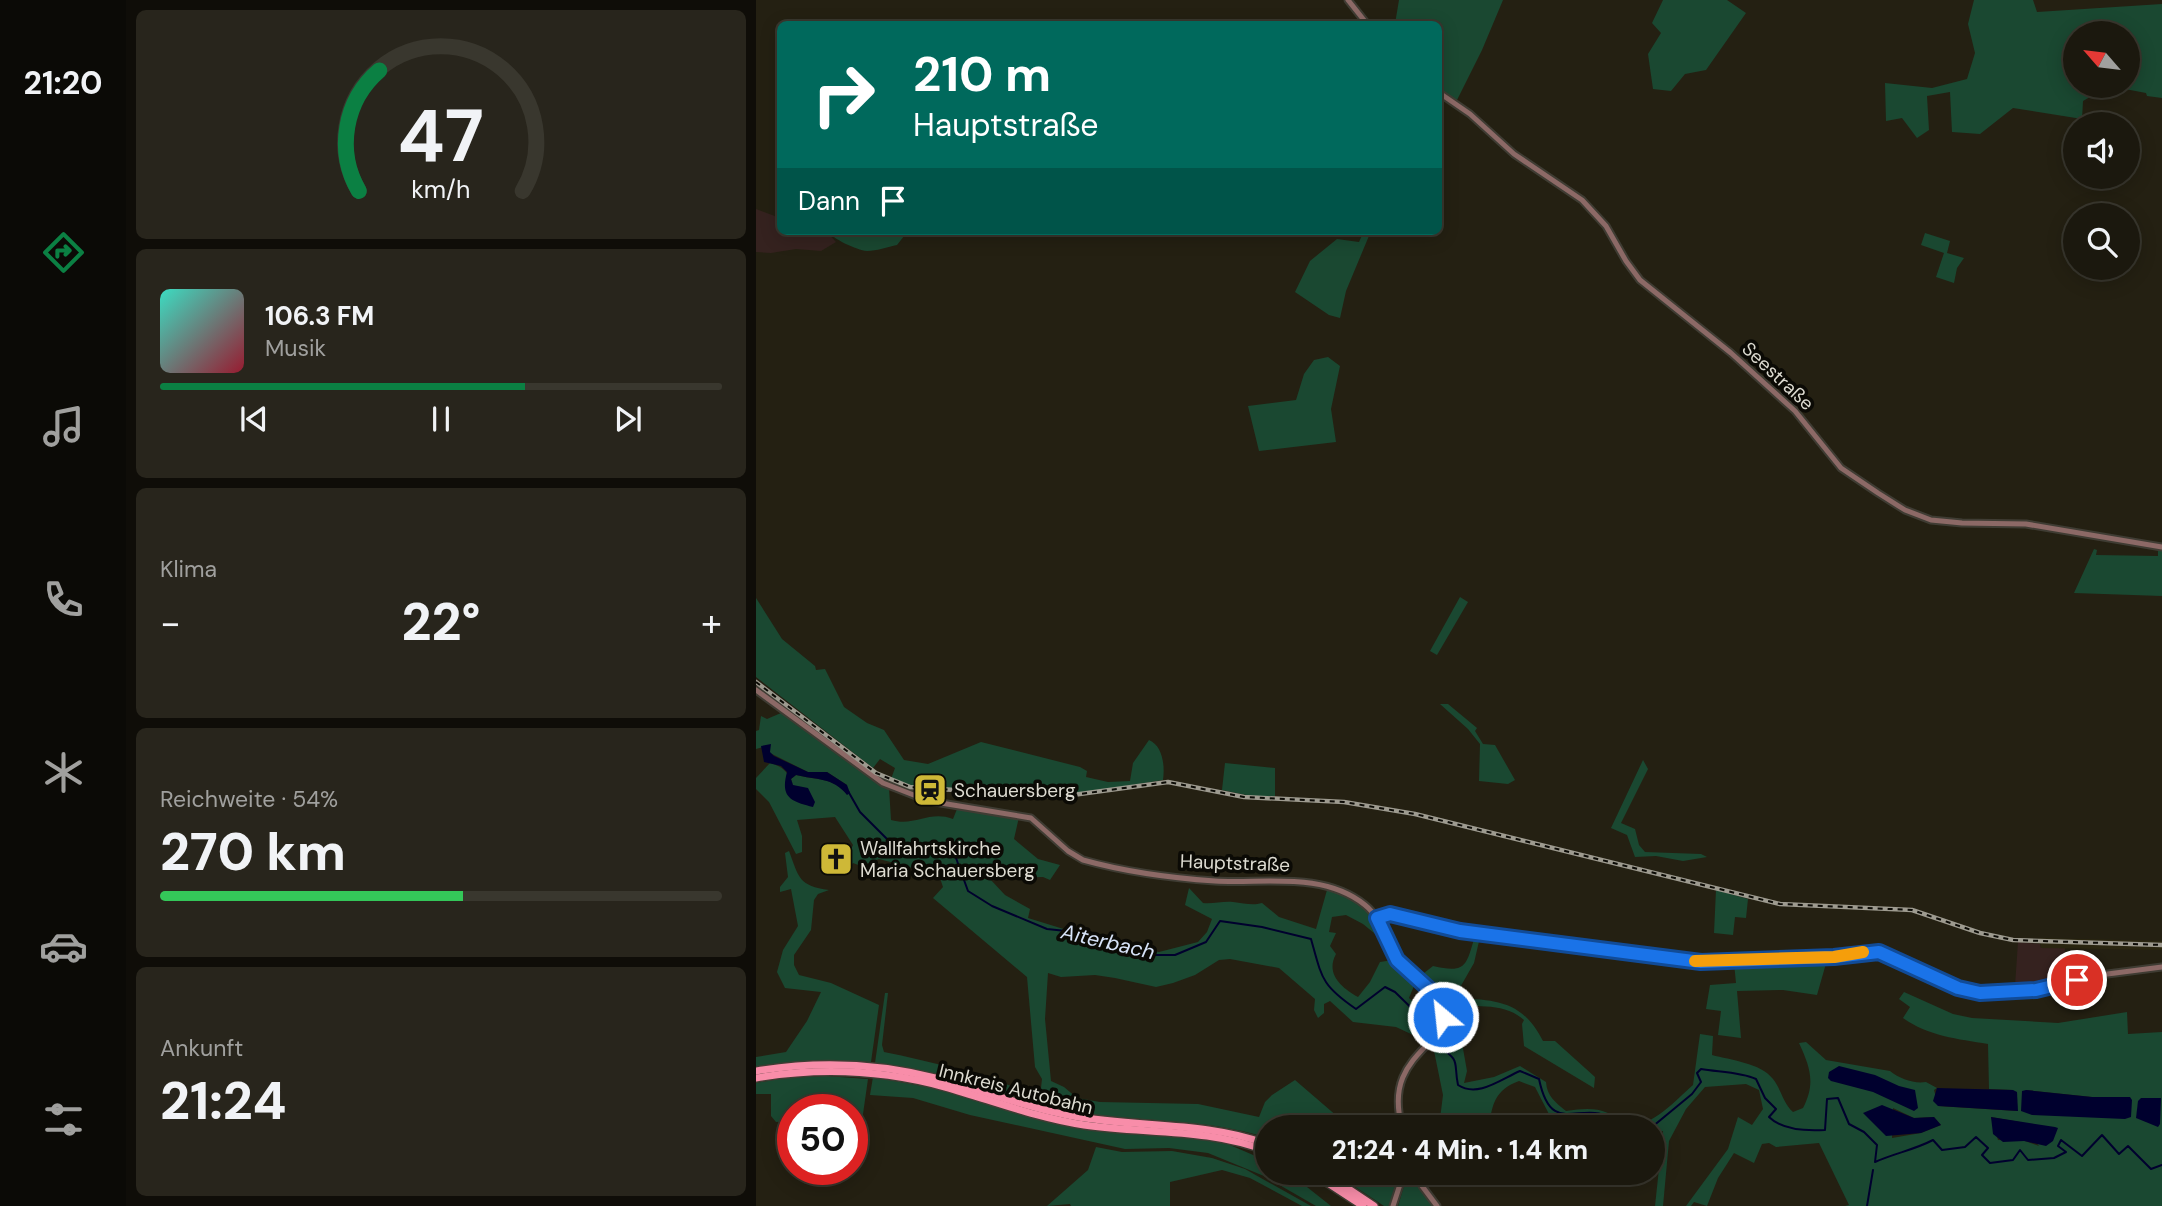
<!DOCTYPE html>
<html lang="de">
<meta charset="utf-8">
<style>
body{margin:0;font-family:"DM Sans",sans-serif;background:#28251c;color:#f1f3f6;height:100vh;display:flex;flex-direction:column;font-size:26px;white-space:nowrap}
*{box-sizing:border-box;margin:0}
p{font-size:23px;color:#a0a09e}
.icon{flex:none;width:38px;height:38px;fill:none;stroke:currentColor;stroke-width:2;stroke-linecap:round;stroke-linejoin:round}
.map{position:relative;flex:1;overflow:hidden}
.panel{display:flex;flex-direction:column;gap:10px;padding:10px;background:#0f0d08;width:630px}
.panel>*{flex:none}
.top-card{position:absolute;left:21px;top:21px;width:665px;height:214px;border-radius:10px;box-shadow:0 4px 18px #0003,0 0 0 2px #39372e;background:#00695c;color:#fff;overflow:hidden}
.needle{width:46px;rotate:298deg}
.controls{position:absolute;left:1307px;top:21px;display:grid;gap:14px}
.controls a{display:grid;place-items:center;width:77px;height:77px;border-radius:50%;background:#1b180e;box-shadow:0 4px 18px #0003,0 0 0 2px #39372e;font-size:35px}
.speed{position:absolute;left:21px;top:1094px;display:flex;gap:14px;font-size:35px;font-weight:700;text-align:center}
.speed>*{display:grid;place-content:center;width:91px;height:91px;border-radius:50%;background:#1b180e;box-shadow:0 4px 18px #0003,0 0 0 2px #39372e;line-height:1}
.speed .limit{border:10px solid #d22;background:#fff;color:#111}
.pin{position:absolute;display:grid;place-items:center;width:60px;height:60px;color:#fff;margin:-30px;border:4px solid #fff;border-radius:50%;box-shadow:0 2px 7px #0007}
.me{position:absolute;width:77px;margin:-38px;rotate:332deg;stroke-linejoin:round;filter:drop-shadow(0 0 5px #0008)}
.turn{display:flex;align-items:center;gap:24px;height:147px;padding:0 21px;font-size:32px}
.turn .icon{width:91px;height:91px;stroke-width:2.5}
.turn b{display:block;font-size:49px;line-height:60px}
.then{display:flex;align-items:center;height:66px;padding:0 21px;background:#0003;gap:14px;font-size:26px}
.big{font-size:52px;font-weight:800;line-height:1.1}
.panel .card{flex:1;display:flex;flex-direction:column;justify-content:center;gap:10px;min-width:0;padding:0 24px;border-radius:10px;background:#28251c}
.panel .dial{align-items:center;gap:0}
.dial svg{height:182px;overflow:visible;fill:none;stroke:#39372e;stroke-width:7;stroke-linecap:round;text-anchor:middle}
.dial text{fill:#f1f3f6;stroke:none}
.song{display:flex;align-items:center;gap:21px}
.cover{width:84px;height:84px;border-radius:10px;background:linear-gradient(135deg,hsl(170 70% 55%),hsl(350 70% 35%))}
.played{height:7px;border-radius:4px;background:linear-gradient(90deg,#0b8043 65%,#39372e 65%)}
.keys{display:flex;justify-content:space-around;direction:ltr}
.heat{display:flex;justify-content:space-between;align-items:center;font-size:38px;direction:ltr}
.charge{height:10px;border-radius:5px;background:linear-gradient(90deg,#34c759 54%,#39372e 0)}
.trip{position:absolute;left:499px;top:1115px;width:410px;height:70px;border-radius:35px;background:#1b180e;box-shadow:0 4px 18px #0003,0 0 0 2px #39372e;font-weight:800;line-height:70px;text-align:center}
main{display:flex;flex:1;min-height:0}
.tabs{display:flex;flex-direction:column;width:126px;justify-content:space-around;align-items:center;background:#0b0a06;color:#a0a09e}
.tabs .icon{width:49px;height:49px}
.tabs .selected{color:#0b8043}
.tabs b{font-size:32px;color:#f1f3f6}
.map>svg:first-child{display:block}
.commercial{fill:#35221f}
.built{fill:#2a2611}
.green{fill:#1a4831;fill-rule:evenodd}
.water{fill:#00002e}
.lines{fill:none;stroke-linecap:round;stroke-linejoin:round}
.stream{stroke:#00002e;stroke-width:2}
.secondary-casing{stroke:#3f3c33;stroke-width:9}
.highway-casing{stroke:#3f3c33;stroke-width:10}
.secondary{stroke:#8c6966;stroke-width:5}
.highway{stroke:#f88da9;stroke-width:7}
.rail-casing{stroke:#9d9a8f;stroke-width:4.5}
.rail{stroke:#0b0a05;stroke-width:2;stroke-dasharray:5;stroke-linecap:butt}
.route-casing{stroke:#114b97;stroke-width:18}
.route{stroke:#1a73e8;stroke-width:12}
.slow{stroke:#f59e0b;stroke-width:12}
.labels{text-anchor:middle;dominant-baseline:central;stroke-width:7;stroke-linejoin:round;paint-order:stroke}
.street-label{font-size:19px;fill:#dddbd1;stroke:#0b0a05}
.poi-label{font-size:19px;fill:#dddbd1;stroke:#0b0a05;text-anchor:start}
.water-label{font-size:21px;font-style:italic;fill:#d7e3f8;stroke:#0b0a05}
</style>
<main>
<nav class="tabs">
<b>21:20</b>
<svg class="icon selected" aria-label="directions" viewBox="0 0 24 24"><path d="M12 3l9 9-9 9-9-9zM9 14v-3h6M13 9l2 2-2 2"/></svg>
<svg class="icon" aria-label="music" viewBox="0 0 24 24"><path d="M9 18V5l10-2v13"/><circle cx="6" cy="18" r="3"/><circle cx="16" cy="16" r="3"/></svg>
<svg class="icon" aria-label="phone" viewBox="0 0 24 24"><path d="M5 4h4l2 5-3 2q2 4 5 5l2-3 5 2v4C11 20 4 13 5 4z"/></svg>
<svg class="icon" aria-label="climate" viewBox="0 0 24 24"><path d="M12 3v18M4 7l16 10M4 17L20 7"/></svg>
<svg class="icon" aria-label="car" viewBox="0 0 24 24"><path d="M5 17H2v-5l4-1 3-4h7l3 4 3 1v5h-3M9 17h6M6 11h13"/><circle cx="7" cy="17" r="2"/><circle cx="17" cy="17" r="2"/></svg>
<svg class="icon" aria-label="filters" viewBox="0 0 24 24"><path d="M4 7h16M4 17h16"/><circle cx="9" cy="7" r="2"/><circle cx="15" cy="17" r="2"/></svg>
</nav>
<section class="panel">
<div class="card dial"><svg viewBox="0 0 100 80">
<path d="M14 69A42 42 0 1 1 86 69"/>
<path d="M14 69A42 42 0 0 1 23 16" stroke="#0b8043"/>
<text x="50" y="56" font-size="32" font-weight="700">47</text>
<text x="50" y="72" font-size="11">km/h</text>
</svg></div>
<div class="card">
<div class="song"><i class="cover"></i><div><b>106.3 FM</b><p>Musik</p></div></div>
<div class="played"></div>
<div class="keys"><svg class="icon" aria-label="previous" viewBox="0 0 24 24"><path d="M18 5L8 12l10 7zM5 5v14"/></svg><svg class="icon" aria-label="pause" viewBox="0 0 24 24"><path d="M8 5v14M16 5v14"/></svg><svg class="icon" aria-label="next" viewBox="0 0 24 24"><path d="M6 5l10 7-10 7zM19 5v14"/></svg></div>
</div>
<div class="card"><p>Klima</p>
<div class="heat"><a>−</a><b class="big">22°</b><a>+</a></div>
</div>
<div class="card"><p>Reichweite · 54%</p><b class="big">270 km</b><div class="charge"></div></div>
<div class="card"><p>Ankunft</p><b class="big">21:24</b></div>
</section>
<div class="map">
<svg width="1406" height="1206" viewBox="0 0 1406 1206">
<rect width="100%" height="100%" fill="#242012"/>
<g class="commercial">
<path d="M0,209l24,9v13h46l10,11 -15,9 -25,-2 -25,4 -15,-1z"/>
<path d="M1262,942l22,2 1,4h24l-2,33 -45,9 -3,-4z"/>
</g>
<path class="built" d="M1284,938l122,3v9l-121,-2z"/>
<g class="green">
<path d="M643,0h104l-21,50 -25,50 -18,-11 -1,-65h-43z"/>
<path d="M907,0h64l19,13 -40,57 -21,4 -14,17 -18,-2 -5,-35 13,-21 -9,-10z"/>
<path d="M1218,0h59l4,12 125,-8v94l-15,-2 -1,-3 -37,-7 -26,15 -1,18 -69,-11 -33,26 -28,-2 -2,-40 -23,4 2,34 -12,8 -15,-20 -16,3 -1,-38 47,5 35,-9 8,-26 -7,-29zM1320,33h52v53h-52z"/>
<path d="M70,231h26l25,6 7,-6h24l-11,14c-9,2 -21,6 -30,6 -11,-1 -33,-12 -41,-20z"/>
<path d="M608,231h7l-25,60 -6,27 -11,-3 -34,-23 15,-31 27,-22 22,3z"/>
<path d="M1169,233l25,8 -3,12 17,5 -7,10 -3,15 -18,-6 8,-24 -23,-8z"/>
<path d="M572,357l12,9 -9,43 5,33 -77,9 -11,-45 48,-6 8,-26 10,-14z"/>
<path d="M1338,549l3,1 -1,5 62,1v-7h4v47l-88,-3z"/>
<path d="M704,597l8,5 -31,53 -7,-4z"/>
<path d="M0,598l26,41 33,27 1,4 9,-1 19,38 23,16 17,7 20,30 24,4 53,-22 99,25 7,4 -1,6 22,5 22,-1 3,-18 16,-23c14,6 16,26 14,40l-79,13 -37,2 -138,-9 -18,-7 4,-11 -15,-9 -7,9 -117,-91z"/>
<path d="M684,704h8l29,24 -2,3 8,13 12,1 20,35 -7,4 -29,-3 1,-37 -12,-15z"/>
<path d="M25,713l78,57 30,18 2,32c24,7 38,-10 62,-1l4,-10 62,8 -5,22 24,20 22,6 -10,15 -7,-3 -35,1 -9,-5 -18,1 2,5h7l15,16 25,14 -2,9 55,17 76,17 39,-10 9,-10 5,-13 -27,-14 4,-17 14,15c10,1 20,-2 30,-1 11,1 19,4 29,1l17,14 37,12 11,-39c35,11 43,19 58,52l-22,-18 -17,-9 -14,2 -3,15 7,1 -6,13 6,8c-11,20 6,34 22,43l12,-15 10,-20 13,-2 23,21 -7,17 29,25 -12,18 -30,-14 -43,-5 -23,-21 -6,3v9l-6,5 -4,-8 1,-11 -36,-31 -49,-9 -11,1 -24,15 -22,8 -17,4 -41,-9 -20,-3 -34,2 -13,-4 -3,46 6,62 13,6 13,11 23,4 98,2 61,13 6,-15 7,-7 23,-15 43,37 23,10h-94v11c-64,-21 -130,-15 -195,-27 -35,-6 -68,-19 -103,-29 -31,-9 -62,-14 -94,-19l10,-70h3l-6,52 2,7c54,11 105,24 156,45l2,-18 -7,-12 -8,-90 -94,-79 10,-11 -3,-9 -9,-5 -29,-8 -23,-6 -18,7 -8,-3 -6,8 -4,-4 10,-22 -18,-28 -38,3 5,16v16l-6,2 -27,-52 -13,-13v-11l14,-15c14,4 18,9 23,22l-2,-6 5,-4c19,5 37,2 51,19v-9l-20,-13h-19l-38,-19v-8l-14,4v-18l3,-1 2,-14 6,3z"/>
<path d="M887,760l5,9 -27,54 14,6 4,16 6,7 56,2 6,3 -24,4 -27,-5 -21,1 -8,-22 -16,-7z"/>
<path d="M469,763l50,5v28h-24l-29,-6z"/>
<path d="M33,851c10,27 10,35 40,39l-11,4 -4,6 -3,30 -17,25v10l5,10 32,8 48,22 -8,57 -55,-2 -60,7v-10l30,-5 21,-31 14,-29 -36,-4 -8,-16 6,-22 15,-24 -7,-37 -11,3v-5l8,-10 -3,-24z"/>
<path d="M960,890l32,9 -2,19 -11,-1 -2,18 -19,-2z"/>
<path d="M719,936l5,1 -6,26 -20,35c42,2 68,2 89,43h12l40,36 -1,11 -70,-42 -2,-22 2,-4c-21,-19 -50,-12 -78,-15l-4,-8 -23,-20 14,-11c34,8 33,-1 42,-30z"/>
<path d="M1071,960l-10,35 -34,-5 -46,1 4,47 -23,-3 3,-24 -15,-2 4,-24 26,-2 -2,-20z"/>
<path d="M1148,992l49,22 19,4 86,5 69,-11 1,22 34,-2v174h-317l4,-1 -30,-62 -43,4 -7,-4 -7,1 -8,19 -20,-10 -16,25 -11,28 -13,-4 -3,4h-5l42,-57 10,-32 14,8 11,-16 -4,-19 -13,-6 -41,3 -19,22 -17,32 -6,65h-8l8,-75 -11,4v-8h-37l-18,-10 -31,5 -15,-4 -16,-31 -16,-6c-24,9 -27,23 -30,46h-15l-23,-7 -2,7h-10l4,-32 -11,-54 8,-12 22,14 5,28 -3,12 30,-6 26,-11 26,16c1,14 9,20 20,29 25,-4 41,-4 61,15 25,1 48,-25 66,-41l7,-51 13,2 -1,19c18,5 49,8 61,24 8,10 10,24 20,33l10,-4c13,-25 7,-41 -4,-65l7,-1 20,18 64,11c10,8 24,13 36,11l11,6 -3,2 4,16 79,5 -4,-21 -24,-1 -1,-45c-30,-5 -60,-8 -85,-26l7,-11 -11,-8zM1270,1090l66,7h37l-107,14zM1137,1108l21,10 20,-1 7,8 -20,8 -29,5zM1235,1117l29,5 19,24 -14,-5 -27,-1z"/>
<path d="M70,1076l42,3 -6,42 -10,-1v-10h-59v11l-17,1 -5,-6v-22h-15v-11l29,-5z"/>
<path d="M117,1077l65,12 118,35 167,18 44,19v11h21l43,34h-15l-52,-30 -56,-23 -39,-5 -44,1 -155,-34 -57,-17 -43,-3z"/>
<path d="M340,1147l26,5 50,-1 40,7 33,11 66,37h-9l-52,-28 -28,-8 -52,12v24h-99l-1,-2 -23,2 41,-36z"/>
<path d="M578,1173h21l40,13 -6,20h-5z"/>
<path d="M652,1173h11l3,19 11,14h-35z"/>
</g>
<g class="water">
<path d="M15,744l-1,8 4,4 34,16h19l20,13 3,8 -3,2c-14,-18 -31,-15 -51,-20l-5,4 2,6 15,3 7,14 -2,5c-22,-6 -33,-9 -26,-35l-6,-6 -17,-4 -3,-16z"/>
<path d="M1083,1066l36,9 24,11 16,4 3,18 -4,3 -41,-19 -42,-11 -3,-3 1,-6z"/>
<path d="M1181,1088l76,2 4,2 1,19 -80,-5 -5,-5z"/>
<path d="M1270,1090l66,7h38l2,3 -1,17 -6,2 -93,-4 -11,-4 1,-20z"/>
<path d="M1385,1098h20l-1,26 -2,3 -22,-9 2,-17z"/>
<path d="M1126,1105l32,13 20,-1 7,8 -20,8 -35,3 -23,-23z"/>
<path d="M1235,1117l64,10 3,1 -5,13 -7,5 -22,-5 -21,1 -10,-8z"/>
</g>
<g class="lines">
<g class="stream">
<path d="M92,791l12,21 32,32 60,11 4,3 12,33 24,15 55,23 19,2 20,9 49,8 17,7h23l31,-13 14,-21 42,6 49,12c11,39 10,46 45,70l29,-22 10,5 40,39"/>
<path d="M682,1036v10c24,16 15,15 20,39 20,13 43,-6 62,-14l19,8c14,67 48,10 82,48"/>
<path d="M896,1127l40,-33 9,-12 -4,-9 4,-4c17,3 40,3 55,10l9,19 11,11 -7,8c13,13 39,14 56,13l2,-31 11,-1 11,26 15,8 13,13 -2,17c20,-9 39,-12 58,-22l9,10 23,-3 11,-10 12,11 -6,7 8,8 23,-3 7,-10 8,10 26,-2 12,-6 -8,-6 3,-6 21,16 20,-21 17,19 9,-8 23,23 11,-4"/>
<path d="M1111,1206l6,-36"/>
</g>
<defs>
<g id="secondary">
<path d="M592,0l19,24"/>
<path d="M682,92l32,22 44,40 68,46 24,26 20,35 14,19 91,73 64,58 46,57 37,25 27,17 26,10 31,3 64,1 136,23"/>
<path d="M0,690l127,93 46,18 102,17 37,33 15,9c43,12 88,18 132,21 48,3 108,-10 150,24 19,15 19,41 35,59 12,13 42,25 44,44 4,41 -62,46 -42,119"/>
<path d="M621,918l16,-3 67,16 241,31 133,-5 45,-5 79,36 22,6 56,-4 56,-14 70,-9"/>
<path d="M665,1172l1,14 15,20"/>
<path d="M637,1206l11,-34"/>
</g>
<g id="highway">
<path d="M0,1071c60,-10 120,-8 179,7 46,11 91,30 138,38 65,12 131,5 194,28"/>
<path d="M0,1078c64,-11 127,-8 189,9 46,13 92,31 139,38 62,9 123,3 183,26"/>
<path d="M555,1172l52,34"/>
<path d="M567,1172l51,34"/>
</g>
</defs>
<use href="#secondary" class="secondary-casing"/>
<use href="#highway" class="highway-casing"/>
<use href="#secondary" class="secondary"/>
<use href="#highway" class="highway"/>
<defs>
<path id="rail" d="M0,682l120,91 34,14 148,10 110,-15 76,15 100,5 71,12 365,90 132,6 68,23 33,7 149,5"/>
</defs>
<use href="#rail" class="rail-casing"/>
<use href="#rail" class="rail"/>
</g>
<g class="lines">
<defs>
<path id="route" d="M687,1017l-2,-17 -44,-40 -20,-42 13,-4 70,17 241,31 133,-5 45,-5 79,36 22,5 56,-3 41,-10"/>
</defs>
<use href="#route" class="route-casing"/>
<use href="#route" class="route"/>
<path class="slow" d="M939,961l139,-4 29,-5"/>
</g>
<defs>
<symbol id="station-square" viewBox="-11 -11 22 22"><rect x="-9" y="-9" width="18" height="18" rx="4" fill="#ceb837" stroke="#0b0a05"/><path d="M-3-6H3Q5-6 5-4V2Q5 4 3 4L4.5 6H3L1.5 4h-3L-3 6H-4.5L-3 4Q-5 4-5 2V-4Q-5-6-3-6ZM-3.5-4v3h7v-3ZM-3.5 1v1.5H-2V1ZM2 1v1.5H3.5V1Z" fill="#111"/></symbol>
<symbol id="church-square" viewBox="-11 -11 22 22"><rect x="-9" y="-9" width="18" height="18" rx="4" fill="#ceb837" stroke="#0b0a05"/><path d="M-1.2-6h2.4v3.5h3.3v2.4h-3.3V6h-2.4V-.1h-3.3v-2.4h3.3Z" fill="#111"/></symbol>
</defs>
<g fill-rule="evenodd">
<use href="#station-square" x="155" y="771" width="38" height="38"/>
<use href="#church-square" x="61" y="840" width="38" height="38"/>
</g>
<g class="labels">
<g class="street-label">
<text transform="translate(1022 376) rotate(43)">Seestraße</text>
<text transform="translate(479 863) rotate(2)">Hauptstraße</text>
<text transform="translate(260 1089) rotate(14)">Innkreis Autobahn</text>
</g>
<g class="poi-label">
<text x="198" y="790">Schauersberg</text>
<text x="104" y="848">Wallfahrtskirche<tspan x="104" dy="22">Maria Schauersberg</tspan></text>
</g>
<g class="water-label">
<text transform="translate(352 942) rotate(13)">Aiterbach</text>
</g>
</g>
</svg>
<div class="controls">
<a><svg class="needle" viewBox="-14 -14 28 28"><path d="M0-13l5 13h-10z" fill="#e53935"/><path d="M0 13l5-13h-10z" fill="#a0a09e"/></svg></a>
<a><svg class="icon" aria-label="sound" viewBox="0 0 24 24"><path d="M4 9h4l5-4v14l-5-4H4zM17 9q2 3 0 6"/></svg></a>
<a><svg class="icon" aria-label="search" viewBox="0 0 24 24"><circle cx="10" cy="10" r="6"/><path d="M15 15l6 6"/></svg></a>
</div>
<div class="speed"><div class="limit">50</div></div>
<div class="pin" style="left:1321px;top:980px;background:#d93025"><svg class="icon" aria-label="arrive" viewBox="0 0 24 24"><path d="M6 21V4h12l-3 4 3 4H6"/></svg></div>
<svg class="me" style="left:687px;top:1017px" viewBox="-20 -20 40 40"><circle r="17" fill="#1a73e8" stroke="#fff" stroke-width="3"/><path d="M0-11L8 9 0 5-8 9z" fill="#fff"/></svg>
<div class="trip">21:24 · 4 Min. · 1.4 km</div>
<div class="top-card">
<div class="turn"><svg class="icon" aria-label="right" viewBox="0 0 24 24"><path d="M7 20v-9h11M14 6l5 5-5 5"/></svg><div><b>210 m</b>Hauptstraße</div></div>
<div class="then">Dann<svg class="icon" aria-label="arrive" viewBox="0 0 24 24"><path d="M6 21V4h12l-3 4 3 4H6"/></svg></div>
</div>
</div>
</main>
